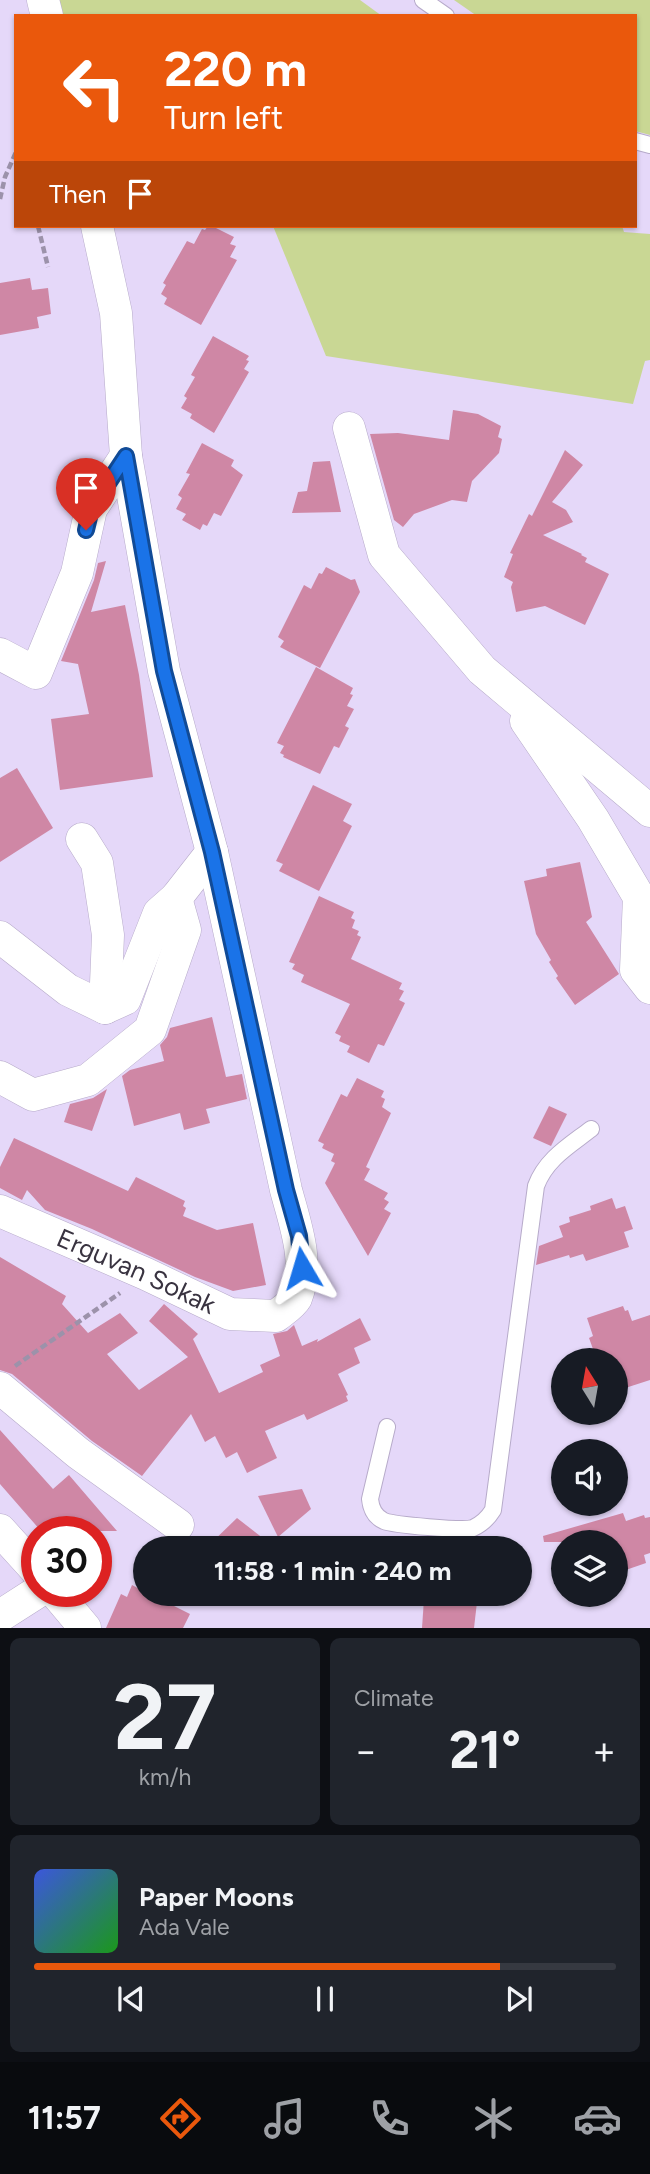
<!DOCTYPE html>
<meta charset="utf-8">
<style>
body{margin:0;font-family:Figtree,sans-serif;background:#20242c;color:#f1f3f6;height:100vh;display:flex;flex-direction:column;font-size:26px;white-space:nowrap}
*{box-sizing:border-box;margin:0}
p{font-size:23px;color:#9ea1a6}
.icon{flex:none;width:38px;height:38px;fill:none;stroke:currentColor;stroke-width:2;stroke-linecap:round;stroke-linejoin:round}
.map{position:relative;height:1628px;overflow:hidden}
.side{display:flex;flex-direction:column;gap:10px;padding:10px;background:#0d0f14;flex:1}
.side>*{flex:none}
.top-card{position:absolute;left:14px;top:14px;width:623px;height:214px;border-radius:0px;box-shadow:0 2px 5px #0004;background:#ea580c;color:#fff;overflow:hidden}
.needle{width:46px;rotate:349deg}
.controls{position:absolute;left:551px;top:1348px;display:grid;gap:14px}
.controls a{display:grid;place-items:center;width:77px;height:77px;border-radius:50%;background:#171b24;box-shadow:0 2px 5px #0004;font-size:35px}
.speed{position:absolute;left:21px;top:1516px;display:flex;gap:14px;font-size:35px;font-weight:700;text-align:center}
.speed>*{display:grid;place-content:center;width:91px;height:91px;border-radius:50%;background:#171b24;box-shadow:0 2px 5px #0004;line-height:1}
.speed .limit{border:10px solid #d22;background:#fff;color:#111}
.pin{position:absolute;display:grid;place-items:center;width:60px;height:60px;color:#fff;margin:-72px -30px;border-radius:50% 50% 50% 0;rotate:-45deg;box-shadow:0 0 7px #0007}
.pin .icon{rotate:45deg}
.me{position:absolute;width:77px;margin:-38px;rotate:353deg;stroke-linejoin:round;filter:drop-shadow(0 0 5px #0008)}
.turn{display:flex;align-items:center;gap:24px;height:147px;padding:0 35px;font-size:32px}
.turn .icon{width:91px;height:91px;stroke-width:2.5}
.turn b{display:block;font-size:49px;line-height:60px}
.then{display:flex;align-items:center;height:66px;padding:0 35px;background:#0003;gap:14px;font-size:26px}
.big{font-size:52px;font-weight:700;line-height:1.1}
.side .tile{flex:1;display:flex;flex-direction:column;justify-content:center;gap:10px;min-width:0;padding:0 24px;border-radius:10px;background:#20242c}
.side .dial{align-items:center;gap:0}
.dial b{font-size:91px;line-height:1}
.song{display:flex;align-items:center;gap:21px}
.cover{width:84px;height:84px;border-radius:10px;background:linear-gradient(135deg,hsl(230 70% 55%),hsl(120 70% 35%))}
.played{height:7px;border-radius:4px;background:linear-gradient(90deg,#ea580c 80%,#363941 80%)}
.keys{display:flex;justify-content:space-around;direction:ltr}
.heat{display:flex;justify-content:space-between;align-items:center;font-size:38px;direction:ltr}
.side .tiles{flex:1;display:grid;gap:10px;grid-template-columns:1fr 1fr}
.tile:last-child{grid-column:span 2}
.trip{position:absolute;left:133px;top:1536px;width:399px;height:70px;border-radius:35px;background:#171b24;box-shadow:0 2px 5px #0004;font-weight:700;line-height:70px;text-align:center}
.tabs{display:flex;height:112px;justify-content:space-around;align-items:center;background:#090b0e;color:#9ea1a6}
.tabs .icon{width:49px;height:49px}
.tabs .active{color:#ea580c}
.tabs b{font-size:32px;color:#f1f3f6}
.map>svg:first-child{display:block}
.green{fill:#c9d794}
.building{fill:#cf87a5}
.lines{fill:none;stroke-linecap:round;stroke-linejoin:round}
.lane-casing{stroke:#b7abca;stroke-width:18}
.street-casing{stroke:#b7abca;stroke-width:33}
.path{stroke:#9c92aa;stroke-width:4.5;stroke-dasharray:7 3.5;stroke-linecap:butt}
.lane{stroke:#fff;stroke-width:16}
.street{stroke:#fff;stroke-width:32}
.route-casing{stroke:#114b97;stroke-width:18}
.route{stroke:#1a73e8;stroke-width:12}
.labels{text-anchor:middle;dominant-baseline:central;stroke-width:6;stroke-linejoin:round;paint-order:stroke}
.street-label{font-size:26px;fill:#393340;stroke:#fff}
</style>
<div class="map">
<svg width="650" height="1628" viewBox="0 0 650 1628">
<rect width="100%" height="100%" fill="#e5d8f9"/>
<g class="green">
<path d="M54,0h306l22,16h-324z"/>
<path d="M454,0h196v135l-15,-4v-115h-158z"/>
<path d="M273,226h349l2,6 26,2v126l-5,1 -12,43 -307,-48z"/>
</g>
<g class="building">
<path d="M208,226h4l22,11 -4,7 6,2 -6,11 7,3 -36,65 -37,-21 3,-6 -6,-4 5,-9 -3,-2 24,-42 7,3 8,-15 3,1z"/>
<path d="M30,278l2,12 16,-2 3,26 -14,3 2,11 -39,7v-52z"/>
<path d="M213,336l36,20 -3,4 3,1 -5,8 5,3 -35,61 -24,-15 2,-4 -11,-6 6,-10 -3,-2 11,-19 -4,-2z"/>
<path d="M453,410l25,4 23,12 -3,11 4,2 -3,14 -27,28 -5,21 -15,-2 -38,14 -11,13 -9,-7 -24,-86 28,-1 51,7z"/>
<path d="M202,443l32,17 -3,6 12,9 -22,41 -7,-3 -7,13 -4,-2 -3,6 -18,-10 4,-6 -10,-5 6,-11 -4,-3 12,-21 -4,-1z"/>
<path d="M565,450l18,15 -31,37 14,8 7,12 -30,13 39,19 -1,1 6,3 -2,4 24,12 -24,51 -40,-19 -29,6 -5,-25 2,-5 -9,-5 9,-23 -3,-1 19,-39 3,2z"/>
<path d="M330,461l11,51 -49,1 6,-21 9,-1 6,-29z"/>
<path d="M106,561l-15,51 34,-7 14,70 14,102 -93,13 -9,-71 38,-5 -11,-50 -17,-3 33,-81 4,-17z"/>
<path d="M326,567l25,13 4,-1 5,13 -40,76 -40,-21 4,-6 -6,-4 26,-52 7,4 8,-16 3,1z"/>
<path d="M316,667l37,21 -3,6 3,1 -6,11 7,3 -9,17 4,2 -10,20 -5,-2 -14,28 -37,-17 1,-2 -4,-2 4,-7 -7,-3z"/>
<path d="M17,768l36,60 -53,34v-84z"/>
<path d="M313,785l39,19 -9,17 9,5 -33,65 -40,-20 4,-7 -7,-3z"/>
<path d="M580,862l12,55 -6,5 33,52 -44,31 -19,-27 2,-2 -9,-14 2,-2 -15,-26 -12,-53 23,-5 -1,-7z"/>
<path d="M319,896l35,16 -3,6 4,2 -3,8 7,3 -2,4 4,2 -10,22 51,24 -3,6 5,2 -5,9 6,3 -21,43 -6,-2 -9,19 -22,-11 3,-6 -11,-5 2,-5 -6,-3 15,-29 -49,-22 3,-7 -12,-6 3,-5 -6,-2z"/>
<path d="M212,1017l14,60 16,-3 5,25 -41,10 4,14 -26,7 -4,-17 -46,13 -12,-50 8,-6 34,-9 -4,-16 7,-8 3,-9z"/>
<path d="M357,1078l27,13 -3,6 4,2 -3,8 9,6 -25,54 4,2 -6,11 24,13 -4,6 5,3 -5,7 7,4 -23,43 -43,-73 10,-20 -4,-2 3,-7 -12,-6 2,-4 -6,-3 23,-47 6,3z"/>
<path d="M107,1089l-15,42 -28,-9 6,-18 23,-6z"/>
<path d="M549,1106l18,8 -16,32 -18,-8z"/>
<path d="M14,1138l114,53 8,-14 49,24 -2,5 3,2 -3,8 34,14 36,-7 13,62 -33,6 -38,-14 -103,-48 -47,-19 -18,-20 -5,10 -22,-12v-21z"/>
<path d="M612,1198l4,11 9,-3 8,23 -9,3 5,15 -43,14 -3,-7 -13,4 -1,-3 -33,10 3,-19 24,-9 -4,-11 11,-4 -1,-5 22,-7 -1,-4z"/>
<path d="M0,1257l66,39 -4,8 26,29 32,-20 18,20 -31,21 32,36 49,-33 -39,-36 15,-17 34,30 -5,5 26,54 44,-21 -3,-7 20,-9 -7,-22 14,-3 7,-6 8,21 16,-7 -1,3 43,-24 11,22 -17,8 6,15 -22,11 10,21 -2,1 2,5 -41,19 -3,-6 -39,17 12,27 -30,15 -10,-21 -11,6 -11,-22 -10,6 -14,-28 -49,62 -50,-35 -80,-67 -12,-4z"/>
<path d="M623,1306l2,5 3,-1 4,11 18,-6v65l-34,11v-31h-19l-8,-22 4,-2 -6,-18z"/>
<path d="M0,1430l53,59 16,-14 48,56h-76l-41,-47z"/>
<path d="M302,1489l9,20 -33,28 -20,-41z"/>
<path d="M623,1513l3,8 18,-6 1,3 5,-1v36l-6,2 2,8 -26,9 -4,-12v-18h-72l-1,-6z"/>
<path d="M237,1518l40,31h-72z"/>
<path d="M132,1585l13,7v2h5l40,20 -7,14h-77l15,-34 6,3z"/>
<path d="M424,1599l53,3 -3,26h-52z"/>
</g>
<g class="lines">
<defs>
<g id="lane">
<path d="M423,0l23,16"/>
<path d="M635,141l15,4"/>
<path d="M387,1427l-17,72c1,10 5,18 14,22 10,4 79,10 89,7 9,-4 15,-10 20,-18l43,-324c10,-27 33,-40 55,-57"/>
</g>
<g id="street">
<path d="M43,0l4,16"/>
<path d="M349,428l35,127 98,115 168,141"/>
<path d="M0,654l36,19 41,-100 14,-64 35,-53"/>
<path d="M526,721l67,98 46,78 -3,73 14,18"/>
<path d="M82,839l15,24 11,72 -3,73"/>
<path d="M0,937l68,53 37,18 20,-9 34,-86 17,-15 36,-46"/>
<path d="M0,1077l33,18 55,-15 62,-50 35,-100 -9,-32"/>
<path id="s1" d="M0,1211l146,63 84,40 46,2c6,-5 16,-11 20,-18 14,-35 -1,-74 -10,-108l-74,-338 -48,-181 -38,-215 -10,-143 -19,-87"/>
<path d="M0,1388l78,65 100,72"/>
<path d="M0,1530l37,41"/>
<path d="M54,1591l31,37"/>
<path d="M0,1616l39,-25"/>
</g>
</defs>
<use href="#lane" class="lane-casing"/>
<use href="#street" class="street-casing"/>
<g class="path">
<path d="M0,199l5,-22 11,-25"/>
<path d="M38,226l10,41"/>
<path d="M15,1366l105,-73"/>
</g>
<use href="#lane" class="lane"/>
<use href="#street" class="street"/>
</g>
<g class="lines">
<defs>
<path id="route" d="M86,530l5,-21 35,-53 38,215 48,181 74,338 13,46 3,32"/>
</defs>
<use href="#route" class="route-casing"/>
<use href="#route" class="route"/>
</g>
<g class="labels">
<g class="street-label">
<text stroke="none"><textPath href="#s1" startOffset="149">Erguvan Sokak</textPath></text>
</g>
</g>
</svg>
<div class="controls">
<a><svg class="needle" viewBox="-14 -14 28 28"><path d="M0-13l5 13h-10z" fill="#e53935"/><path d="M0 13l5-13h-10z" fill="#9ea1a6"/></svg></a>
<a><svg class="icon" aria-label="sound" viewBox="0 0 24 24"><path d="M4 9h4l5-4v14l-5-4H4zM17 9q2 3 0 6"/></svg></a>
<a><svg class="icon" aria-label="layers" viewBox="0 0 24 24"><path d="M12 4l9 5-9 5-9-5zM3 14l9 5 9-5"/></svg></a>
</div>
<div class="speed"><div class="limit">30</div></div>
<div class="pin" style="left:86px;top:530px;background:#d93025"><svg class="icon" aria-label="arrive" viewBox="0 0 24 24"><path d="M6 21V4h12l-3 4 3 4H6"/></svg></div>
<svg class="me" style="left:302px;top:1268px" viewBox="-20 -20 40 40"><path d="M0-17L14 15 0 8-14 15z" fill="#1a73e8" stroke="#fff" stroke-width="4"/></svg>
<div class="trip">11:58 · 1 min · 240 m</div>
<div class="top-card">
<div class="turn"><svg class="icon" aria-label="left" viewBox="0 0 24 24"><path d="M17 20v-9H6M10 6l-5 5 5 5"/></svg><div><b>220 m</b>Turn left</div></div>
<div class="then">Then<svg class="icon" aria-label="arrive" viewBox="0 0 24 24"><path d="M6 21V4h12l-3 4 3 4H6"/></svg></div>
</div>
</div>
<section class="side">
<div class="tiles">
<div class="tile dial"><b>27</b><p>km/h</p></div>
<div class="tile"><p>Climate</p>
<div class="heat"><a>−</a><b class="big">21°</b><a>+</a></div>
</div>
<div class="tile">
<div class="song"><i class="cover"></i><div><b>Paper Moons</b><p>Ada Vale</p></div></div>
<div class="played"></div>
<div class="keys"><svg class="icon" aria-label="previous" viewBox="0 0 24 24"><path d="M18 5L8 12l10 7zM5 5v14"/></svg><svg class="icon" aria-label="pause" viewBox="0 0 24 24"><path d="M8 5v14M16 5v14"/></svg><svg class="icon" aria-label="next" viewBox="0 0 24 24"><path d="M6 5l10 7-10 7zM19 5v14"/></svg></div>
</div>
</div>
</section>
<nav class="tabs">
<b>11:57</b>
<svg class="icon active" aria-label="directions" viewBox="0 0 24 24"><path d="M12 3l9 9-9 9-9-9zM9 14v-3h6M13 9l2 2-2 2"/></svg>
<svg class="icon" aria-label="music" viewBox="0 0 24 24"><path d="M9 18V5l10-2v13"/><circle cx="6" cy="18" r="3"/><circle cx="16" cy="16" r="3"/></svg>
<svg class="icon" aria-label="phone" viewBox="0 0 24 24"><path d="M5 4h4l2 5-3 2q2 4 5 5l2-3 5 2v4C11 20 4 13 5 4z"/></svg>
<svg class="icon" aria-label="climate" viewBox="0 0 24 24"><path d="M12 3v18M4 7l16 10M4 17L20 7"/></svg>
<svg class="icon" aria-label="car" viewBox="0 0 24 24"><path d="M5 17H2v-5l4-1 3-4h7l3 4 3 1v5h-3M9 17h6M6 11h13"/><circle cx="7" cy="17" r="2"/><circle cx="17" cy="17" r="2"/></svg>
</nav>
